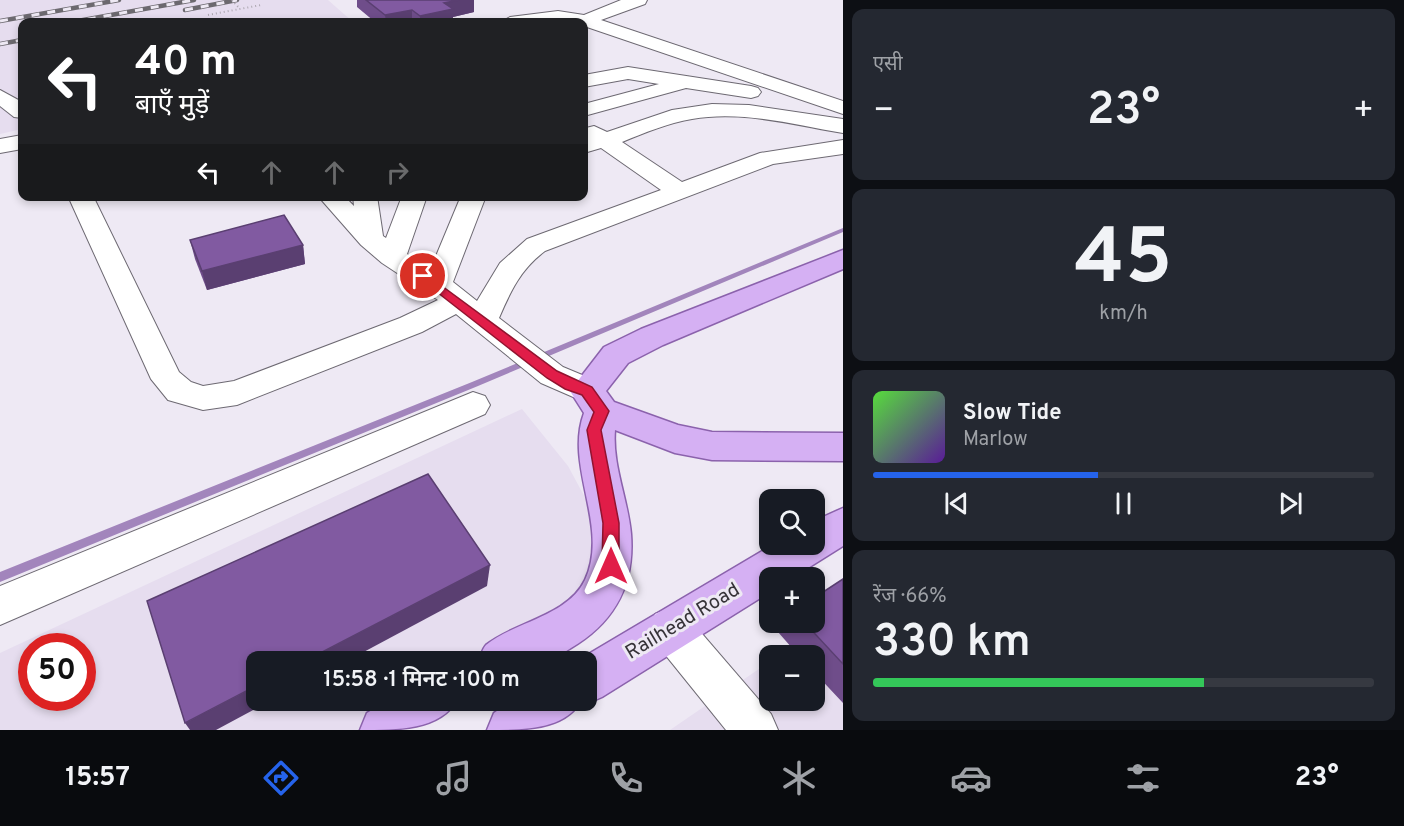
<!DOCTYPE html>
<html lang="hi">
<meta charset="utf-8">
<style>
body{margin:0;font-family:Overpass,"Noto Sans Devanagari",sans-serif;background:#242831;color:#f1f3f6;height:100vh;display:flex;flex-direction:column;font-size:22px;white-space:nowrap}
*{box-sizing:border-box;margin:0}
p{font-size:20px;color:#9ea1a6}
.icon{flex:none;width:33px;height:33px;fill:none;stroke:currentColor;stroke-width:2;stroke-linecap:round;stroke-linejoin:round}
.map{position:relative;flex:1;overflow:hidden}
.side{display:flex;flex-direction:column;gap:9px;padding:9px;background:#0d0f14;width:561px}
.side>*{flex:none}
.banner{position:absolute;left:18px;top:18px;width:570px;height:183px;border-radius:12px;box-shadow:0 3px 9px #0003;background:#202124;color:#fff;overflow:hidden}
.buttons{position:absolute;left:759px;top:489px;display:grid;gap:12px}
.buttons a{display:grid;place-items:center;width:66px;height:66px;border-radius:12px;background:#171b24;box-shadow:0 3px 9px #0003;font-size:30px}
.speed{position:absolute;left:18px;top:633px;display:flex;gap:12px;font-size:30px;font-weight:700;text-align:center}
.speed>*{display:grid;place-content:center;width:78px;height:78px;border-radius:50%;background:#171b24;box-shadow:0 3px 9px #0003;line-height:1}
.speed .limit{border:9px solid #d22;background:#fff;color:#111}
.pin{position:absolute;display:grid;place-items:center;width:51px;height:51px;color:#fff;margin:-26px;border:3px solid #fff;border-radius:50%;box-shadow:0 2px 6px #0007}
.me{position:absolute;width:66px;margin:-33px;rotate:0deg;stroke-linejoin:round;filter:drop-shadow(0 0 4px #0008)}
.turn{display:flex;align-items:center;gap:21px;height:126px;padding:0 18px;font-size:27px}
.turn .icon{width:78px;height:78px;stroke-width:2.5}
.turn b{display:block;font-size:42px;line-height:51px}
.lanes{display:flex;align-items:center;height:57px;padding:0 18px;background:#0003;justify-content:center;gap:30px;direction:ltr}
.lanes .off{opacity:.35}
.big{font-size:45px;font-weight:600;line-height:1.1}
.side .tile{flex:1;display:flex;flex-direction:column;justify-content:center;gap:9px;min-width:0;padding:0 21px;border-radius:12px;background:#242831}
.side .dial{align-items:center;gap:0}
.dial b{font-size:78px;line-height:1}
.song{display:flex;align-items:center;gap:18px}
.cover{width:72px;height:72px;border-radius:9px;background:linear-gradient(135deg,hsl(110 70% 55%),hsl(270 70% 35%))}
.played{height:6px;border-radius:3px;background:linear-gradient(90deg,#2563eb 45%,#363941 45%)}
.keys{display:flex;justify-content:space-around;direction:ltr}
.heat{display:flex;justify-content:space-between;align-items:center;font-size:33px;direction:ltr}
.charge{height:9px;border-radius:4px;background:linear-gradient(90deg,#34c759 66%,#363941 0)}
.trip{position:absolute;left:246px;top:651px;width:351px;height:60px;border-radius:12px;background:#171b24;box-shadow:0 3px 9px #0003;font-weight:600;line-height:60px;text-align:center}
.dock{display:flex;height:96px;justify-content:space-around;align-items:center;background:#090b0e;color:#9ea1a6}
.dock .icon{width:42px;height:42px}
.dock .active{color:#2563eb}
.dock b{font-size:27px;color:#f1f3f6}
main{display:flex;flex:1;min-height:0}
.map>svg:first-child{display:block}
.built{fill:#e6ddef;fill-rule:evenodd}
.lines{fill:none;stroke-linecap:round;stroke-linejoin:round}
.stream{fill:#a285bc;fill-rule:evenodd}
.minor-casing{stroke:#6d6972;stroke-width:2}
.major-casing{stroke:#8b62ac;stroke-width:3}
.path{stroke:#aca7b0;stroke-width:2;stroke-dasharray:1 3;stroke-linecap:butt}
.minor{fill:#fff;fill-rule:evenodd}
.major{fill:#d5b0f3;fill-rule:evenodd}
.rail-casing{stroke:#6c696f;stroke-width:4.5}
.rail{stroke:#eee9f4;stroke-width:3;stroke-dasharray:8;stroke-linecap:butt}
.path-bridge{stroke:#aca7b0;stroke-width:2;stroke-dasharray:1 3;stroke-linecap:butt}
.wall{fill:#6f4d8a}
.shaded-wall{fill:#5a3f71}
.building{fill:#815aa1;stroke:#5a3f71;stroke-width:1.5}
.route{fill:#e11d48;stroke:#92132f;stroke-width:1.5}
.labels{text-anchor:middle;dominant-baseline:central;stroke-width:6;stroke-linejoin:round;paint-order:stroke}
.near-street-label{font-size:20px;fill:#363338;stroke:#eee9f4}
</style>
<main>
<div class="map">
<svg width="843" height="730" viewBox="0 0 843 730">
<rect width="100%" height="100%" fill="#eee9f4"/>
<g class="built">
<path d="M0,0h328l25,22h-331v107l-22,5z"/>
<path d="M522,409l46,57 34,63 -20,82 -76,50 -250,1v38l182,1 -51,29h-387v-77zM32,646h50v52h-50z"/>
<path d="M843,613v117h-173l99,-68 1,38h44v-44l-34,-1z"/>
</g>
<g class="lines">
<path class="stream" d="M843,228v4l-365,154 -478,196v-10l472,-190z"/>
<defs>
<g id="minor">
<path d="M621,0h26l-2,4 -44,16 242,81v13l-259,-88v-4h-83l9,-5 48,-6 26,4z"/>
<path d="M628,67l123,19 7,2 3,4 -3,4 -7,2 -65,-10 -102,28v-12l75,-20 -31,-5 -44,8v-12z"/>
<path d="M0,90l22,12v16l-8,-1 -14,-11z"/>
<path d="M712,104l37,1 94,14v14c-49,-8 -101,-23 -151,-14 -24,4 -48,14 -70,23l60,40 78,-29 83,-13v14l-70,10 -228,87c-24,18 -34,39 -46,67l64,49 36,15 4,9 -4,9 -12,3 -46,-20 -85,-69 -34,18 -185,73 -34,5 -35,-10 -17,-21 -83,-183h25l86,176 12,10 12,4 31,-5 166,-63 38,-18 -56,-37 -21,-18 -43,-49h26l10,10 -1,-10h24l6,40 3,2 16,-42h25l-20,58 24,14 30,-72h25l-33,86 24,19 23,-38 27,-24 134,-49 -60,-42 -17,5v-14l3,-1 -3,-6 2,-4 8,-2 13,6 65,-22z"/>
<path d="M22,135v14l-22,4v-14z"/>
<path d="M473,392l12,4 5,9 -5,9 -485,211v-39z"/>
<path d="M670,608l15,6 86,100 7,16h-52l-71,-88 -6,-14 6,-14z"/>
</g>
<g id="major">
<path d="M843,250v19l-180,76 -35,18 -22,28 8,11 64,23 34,7 131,1v28l-131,-1 -37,-7 -60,-23c-3,35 13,69 16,104 4,51 -16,88 -60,114 -7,4 -16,11 -24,13 -14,4 -52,1 -69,1 3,-5 4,-13 8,-17 28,-23 82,-29 99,-65 25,-54 -21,-113 -1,-167l-14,-22 34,-44 37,-18z"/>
<path d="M843,508v38l-51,32h-22v14l-168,105 -16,7 -6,-2c-16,28 -57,28 -93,28l7,-17 19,-13h73v-38h-11l199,-118h40v-23z"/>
<path d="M388,700h69c-17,30 -59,30 -97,30l7,-17z"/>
</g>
</defs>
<use href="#minor" class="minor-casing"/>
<use href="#major" class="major-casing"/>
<path class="path" d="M208,15l53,-10"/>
<use href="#minor" class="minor"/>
<use href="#major" class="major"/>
<defs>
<g id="rail">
<path d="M185,10l52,-10"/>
<path d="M0,21l119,-21"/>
<path d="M72,22l122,-22"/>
<path d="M0,44l22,-4"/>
</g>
</defs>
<use href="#rail" class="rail-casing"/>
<use href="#rail" class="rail"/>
<path class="path-bridge" d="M232,0l8,9"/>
</g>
<g class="wall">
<path d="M357,0h117v12l-21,5v5h-78l-18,-15z"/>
<path d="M190,240l113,5 2,19 -98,26 -12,-31z"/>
<path d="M843,579v124l-29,-31v-16h-15l-21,-24 8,-10h28z"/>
</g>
<g class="shaded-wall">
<path d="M459,0h15v12l-21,5v5h-33v-6l24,-13z"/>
<path d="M412,10v12h-26l-1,-7z"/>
<path d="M303,245l2,19 -98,26 -5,-19z"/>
<path d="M490,565l-3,21 -142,76h-42z"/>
<path d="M256,686v14h16l-56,30h-26l-5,-7z"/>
</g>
<g class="building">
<path d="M366,0h93l-15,3 9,6 -33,7 -8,-6 -27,5z"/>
<path d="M284,215l19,30 -101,26 -12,-31z"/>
<path d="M428,474l62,91 -187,97h-47v24l-71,37 -38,-122z"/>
<path d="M843,579v85l-39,-42h10v-24z"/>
</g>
<path class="route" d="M423,272l134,99 35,16 17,24 -8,19 18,93v43l-2,5 -6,2 -6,-2 -3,-5 1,-43 -16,-93 7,-18 -12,-17 -17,-6 -18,-11 -128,-100 -2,-2z"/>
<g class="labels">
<g class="near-street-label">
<text transform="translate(683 622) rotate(-31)">Railhead Road</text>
</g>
</g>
</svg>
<div class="buttons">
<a><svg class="icon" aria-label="search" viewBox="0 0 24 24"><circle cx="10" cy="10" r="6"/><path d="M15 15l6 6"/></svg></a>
<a>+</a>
<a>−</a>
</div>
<div class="speed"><div class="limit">50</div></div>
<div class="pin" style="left:423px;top:276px;background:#d93025"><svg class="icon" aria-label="arrive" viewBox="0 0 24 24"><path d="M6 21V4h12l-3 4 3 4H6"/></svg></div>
<svg class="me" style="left:611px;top:566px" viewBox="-20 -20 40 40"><path d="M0-17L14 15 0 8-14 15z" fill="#e11d48" stroke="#fff" stroke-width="4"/></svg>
<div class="trip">15:58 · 1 मिनट · 100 m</div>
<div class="banner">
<div class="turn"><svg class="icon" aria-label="left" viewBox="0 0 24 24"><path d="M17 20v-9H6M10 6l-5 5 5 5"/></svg><div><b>40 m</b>बाएँ मुड़ें</div></div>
<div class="lanes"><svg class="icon" aria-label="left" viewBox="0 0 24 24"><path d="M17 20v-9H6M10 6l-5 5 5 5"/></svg><svg class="icon off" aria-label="ahead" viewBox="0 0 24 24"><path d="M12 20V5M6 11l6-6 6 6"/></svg><svg class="icon off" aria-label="ahead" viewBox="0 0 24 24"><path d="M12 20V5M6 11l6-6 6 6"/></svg><svg class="icon off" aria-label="right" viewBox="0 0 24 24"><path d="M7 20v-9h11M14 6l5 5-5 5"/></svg></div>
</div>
</div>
<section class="side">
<div class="tile"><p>एसी</p>
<div class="heat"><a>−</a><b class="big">23°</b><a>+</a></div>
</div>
<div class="tile dial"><b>45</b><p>km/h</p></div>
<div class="tile">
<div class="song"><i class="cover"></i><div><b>Slow Tide</b><p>Marlow</p></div></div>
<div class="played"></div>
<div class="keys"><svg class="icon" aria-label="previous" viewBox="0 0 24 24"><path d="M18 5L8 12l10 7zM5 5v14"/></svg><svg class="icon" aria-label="pause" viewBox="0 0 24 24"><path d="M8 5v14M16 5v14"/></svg><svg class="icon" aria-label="next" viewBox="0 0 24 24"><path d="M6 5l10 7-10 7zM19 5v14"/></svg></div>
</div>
<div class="tile"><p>रेंज · 66%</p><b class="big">330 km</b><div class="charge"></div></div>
</section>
</main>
<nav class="dock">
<b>15:57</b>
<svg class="icon active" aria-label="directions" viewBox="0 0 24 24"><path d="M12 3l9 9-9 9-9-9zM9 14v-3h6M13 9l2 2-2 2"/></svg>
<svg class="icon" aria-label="music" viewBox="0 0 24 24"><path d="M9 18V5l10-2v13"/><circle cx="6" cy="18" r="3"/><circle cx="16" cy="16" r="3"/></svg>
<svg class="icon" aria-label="phone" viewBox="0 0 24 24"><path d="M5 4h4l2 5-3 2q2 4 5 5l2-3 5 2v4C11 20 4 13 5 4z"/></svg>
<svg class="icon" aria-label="climate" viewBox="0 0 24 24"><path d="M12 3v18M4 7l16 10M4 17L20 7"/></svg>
<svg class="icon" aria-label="car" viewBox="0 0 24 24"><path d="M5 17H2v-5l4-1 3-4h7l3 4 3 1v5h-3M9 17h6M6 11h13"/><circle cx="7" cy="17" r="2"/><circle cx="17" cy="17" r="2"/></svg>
<svg class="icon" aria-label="filters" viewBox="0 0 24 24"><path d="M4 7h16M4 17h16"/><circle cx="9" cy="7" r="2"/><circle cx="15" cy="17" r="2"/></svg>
<b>23°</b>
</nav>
